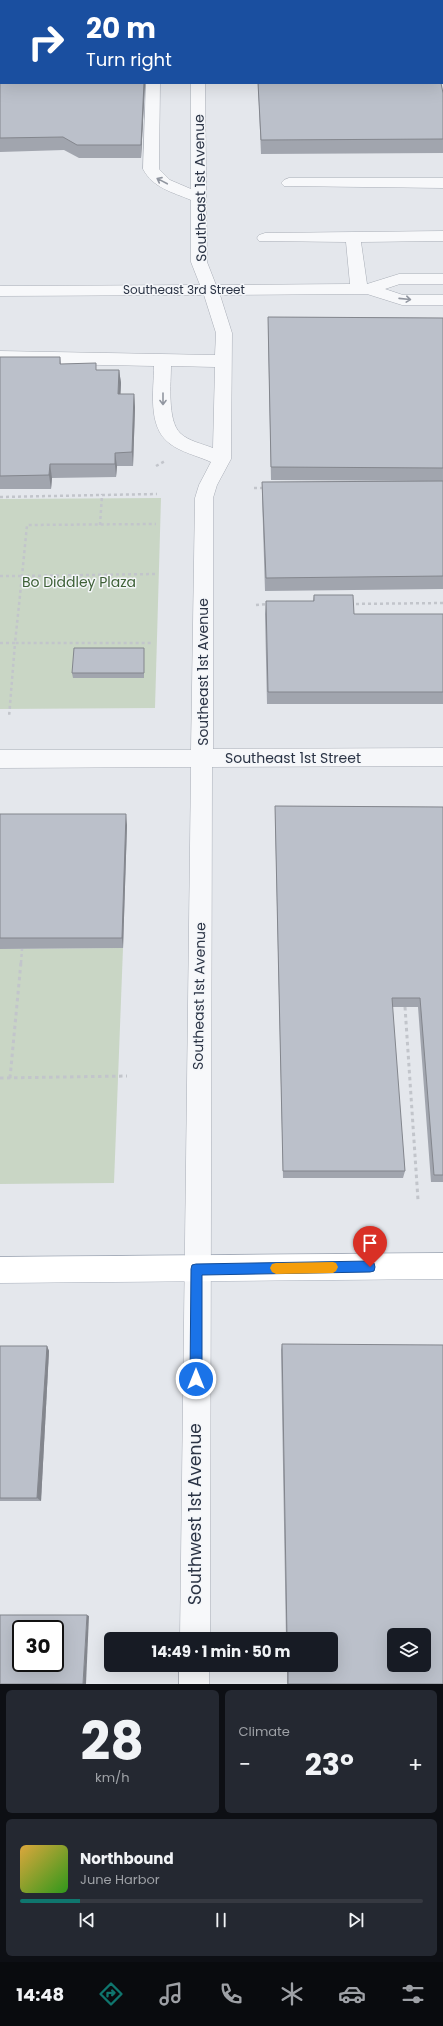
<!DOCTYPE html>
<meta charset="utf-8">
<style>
body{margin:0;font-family:Poppins,sans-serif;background:#242831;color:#f1f3f6;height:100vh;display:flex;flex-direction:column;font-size:15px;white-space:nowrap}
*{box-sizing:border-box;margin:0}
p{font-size:13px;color:#9ea1a6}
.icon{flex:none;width:22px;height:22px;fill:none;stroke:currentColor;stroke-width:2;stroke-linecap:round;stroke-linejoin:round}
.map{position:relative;height:1684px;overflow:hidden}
.side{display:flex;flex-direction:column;gap:6px;padding:6px;background:#0d0f14;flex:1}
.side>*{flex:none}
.top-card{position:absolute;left:0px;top:0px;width:443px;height:84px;box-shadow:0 4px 16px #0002;background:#1a4fa0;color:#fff;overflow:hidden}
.controls{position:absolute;left:387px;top:1628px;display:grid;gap:8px}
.controls a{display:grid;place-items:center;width:44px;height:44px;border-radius:6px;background:#171b24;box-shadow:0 4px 16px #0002;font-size:20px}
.speed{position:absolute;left:12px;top:1620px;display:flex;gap:8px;font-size:20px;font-weight:700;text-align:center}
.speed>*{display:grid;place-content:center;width:52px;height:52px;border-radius:50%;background:#171b24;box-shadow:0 4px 16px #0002;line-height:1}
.speed .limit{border:2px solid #111;border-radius:6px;background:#fff;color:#111}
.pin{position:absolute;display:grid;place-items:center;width:34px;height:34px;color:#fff;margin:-41px -17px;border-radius:50% 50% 50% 0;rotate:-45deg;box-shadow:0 0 4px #0007}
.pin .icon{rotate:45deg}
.me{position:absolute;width:44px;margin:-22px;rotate:0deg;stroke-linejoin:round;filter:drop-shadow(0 0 3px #0008)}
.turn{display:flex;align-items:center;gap:14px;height:84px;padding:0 20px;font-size:18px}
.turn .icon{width:52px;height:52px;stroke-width:2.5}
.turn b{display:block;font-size:28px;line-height:34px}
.big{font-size:30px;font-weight:700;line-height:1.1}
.side .tile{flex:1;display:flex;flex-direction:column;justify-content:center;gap:6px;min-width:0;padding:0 14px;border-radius:6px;background:#242831}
.side .dial{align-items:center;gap:0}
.dial b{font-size:52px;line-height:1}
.song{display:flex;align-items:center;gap:12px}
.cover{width:48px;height:48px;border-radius:6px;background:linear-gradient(135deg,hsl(40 70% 55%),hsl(110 70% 35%))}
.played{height:4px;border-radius:2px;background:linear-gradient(90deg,#0f766e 15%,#363941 15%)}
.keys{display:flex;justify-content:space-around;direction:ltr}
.heat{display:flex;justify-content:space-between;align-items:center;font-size:22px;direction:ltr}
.side .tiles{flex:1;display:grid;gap:6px;grid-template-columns:1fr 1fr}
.tile:last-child{grid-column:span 2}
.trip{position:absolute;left:104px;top:1632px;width:234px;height:40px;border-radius:6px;background:#171b24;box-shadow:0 4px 16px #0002;font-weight:700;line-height:40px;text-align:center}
.tab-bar{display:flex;height:64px;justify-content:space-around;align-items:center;background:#090b0e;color:#9ea1a6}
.tab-bar .icon{width:28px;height:28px}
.tab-bar .current{color:#0f766e}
.tab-bar b{font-size:18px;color:#f1f3f6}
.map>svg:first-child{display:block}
.green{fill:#c9d6c5}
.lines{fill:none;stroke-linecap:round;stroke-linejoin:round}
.minor-casing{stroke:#a9aeb7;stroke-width:1}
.major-casing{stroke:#a3abb8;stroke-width:1}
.path-far1{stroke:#c2c5cb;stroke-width:2.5;stroke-dasharray:3 3;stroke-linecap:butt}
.path{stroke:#c2c5cb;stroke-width:3;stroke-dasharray:3.5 3.5;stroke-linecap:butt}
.minor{fill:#f7f8fa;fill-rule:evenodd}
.major{fill:#fff;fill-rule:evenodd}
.wall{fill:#a1a5ae}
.shaded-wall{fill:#83868d}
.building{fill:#bbc0ca;stroke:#83868d;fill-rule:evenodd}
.oneway{stroke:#9196a0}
.route{fill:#1a73e8;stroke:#114b97}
.slow{fill:#f59e0b}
.labels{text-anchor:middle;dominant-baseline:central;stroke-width:3;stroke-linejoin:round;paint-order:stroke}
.far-street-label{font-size:12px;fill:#2b3445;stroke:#f4f6f9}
.street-label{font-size:14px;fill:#2b3445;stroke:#f4f6f9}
.park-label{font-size:14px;fill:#3f6138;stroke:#f4f6f9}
.near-street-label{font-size:17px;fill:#2b3445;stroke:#f4f6f9}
</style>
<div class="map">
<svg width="443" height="1684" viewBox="0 0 443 1684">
<rect width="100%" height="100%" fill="#e4e7ec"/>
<g class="green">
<path d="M0,0h166l-165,1 -1,21z"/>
<path d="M161,498l-6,210 -155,1v-210z"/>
<path d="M123,948l-9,235 -114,1v-235z"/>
</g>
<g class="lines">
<defs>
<g id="minor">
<path d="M201,0h15l-16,1z"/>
<rect x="442" y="14" width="1" height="8"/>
<path d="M146,83h14l-1,86 11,11 21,9v-106h14l2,179 9,23 134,-1 -4,-42 -87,-1 -2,-3 2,-3 6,-2 178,-2v10l-82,1 6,42 32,-10h44v10h-43l-15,5 18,6h40v10h-41l-35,-11 -147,1 12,38 -1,126 -14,26 -4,13v251l230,-1v18l-231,1 -2,872h-30l11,-872 -191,1v-18h191l4,-252 4,-13 12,-23c-13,-6 -31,-10 -42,-19 -22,-17 -15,-54 -15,-77l-154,-3v-12l215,4 1,-22 -12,-38 -204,1v-10l200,-1 -9,-23v-62c-19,-8 -38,-12 -48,-31zM171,366l44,1 -2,81c-10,-4 -25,-7 -33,-15 -13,-13 -9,-50 -9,-67z"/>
<path d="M289,178h154v10l-159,-2 -3,-3 3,-3z"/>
<rect x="179" y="1665" width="30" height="19"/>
</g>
<path id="major" d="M443,1253v26l-443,4v-26z"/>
</defs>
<use href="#minor" class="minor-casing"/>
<use href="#major" class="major-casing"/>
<g class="path-far1">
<path d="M156,466l9,-5"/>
<path d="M254,488h12"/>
<path d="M0,497l102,-2"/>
<path d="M100,525l2,-30 55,-1"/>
<path d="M155,574l-133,2 5,-51 129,-1"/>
<path d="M0,576h22l-7,67h138"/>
<path d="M350,604l93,-1"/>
<path d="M256,605l11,-1"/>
<path d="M0,643h15l-6,74"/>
<path d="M21,963l1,-14"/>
</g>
<g class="path">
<path d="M405,1007l13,193"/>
<path d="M0,1078l127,-2"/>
<path d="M10,1078l11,-116"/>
</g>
<use href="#minor" class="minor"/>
<use href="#major" class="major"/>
</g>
<g class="wall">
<path d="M0,68l145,15 -4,75h-62l-15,-8 -64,2z"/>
<path d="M258,83h183l2,10v60l-182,1z"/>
<path d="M268,317l175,1v271l-178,2 -3,-96v-13l158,-1 -149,-1 -3,-149z"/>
<path d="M0,357h60l1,7 36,6h22l2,13 -1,11h14l1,14 -2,58h-16l-1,11 -64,1 -1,11h-51z"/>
<path d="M314,595l40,19h89v90h-176l-2,-90 1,-13h47z"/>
<path d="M144,653v25h-71l-1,-5z"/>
<path d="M275,806l168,1v375h-12l-13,-175h-26l13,164 -2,7h-120l-8,-362z"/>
<path d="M0,814l127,11 -4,123 -123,1z"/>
<path d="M282,1344l161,340h-156v-19h44v-26h-45l-5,-289z"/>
<path d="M0,1346h47l2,5 -8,150h-41z"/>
</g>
<g class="shaded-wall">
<path d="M144,83h1l-4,75v-13z"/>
<path d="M119,370l2,13 -1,25 -2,-14z"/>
<path d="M134,394l1,14 -2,58 -1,-14z"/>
<path d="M115,453l2,13 -1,11 -1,-13z"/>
<path d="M50,464l2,14 -1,11 -2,-14z"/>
<path d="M126,814l1,11 -4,123 -1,-10z"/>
<path d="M47,1346l2,5 -8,150 -4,-3z"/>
<path d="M87,1615l2,1 -3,68h-3z"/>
</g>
<g class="building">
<path d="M0,68h1v15h143l-3,62h-64l-14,-8 -63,1z"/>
<path d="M258,83h183l2,10v46l-182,1z"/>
<path d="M268,317l175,1v150l-172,-1z"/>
<path d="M0,357h60v7l36,-1v7h23l-1,24h16l-2,58 -17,1v11h-65l-1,11 -49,1z"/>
<path d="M443,481v95l-177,2 -4,-96z"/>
<path d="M314,595h39l1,19h89v78h-175l-2,-91h48z"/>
<path d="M74,648h70v25h-72z"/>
<path d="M275,806l168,1v368h-9l-14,-177h-28l13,173h-122z"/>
<path d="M0,814h126l-4,124h-122z"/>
<path d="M282,1344l161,1v339h-155v-19h43v-26h-44zM394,1635h30v30h-30z"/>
<path d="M0,1346h47l-10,152h-37z"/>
<path d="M0,1615h87l-4,69h-83zM21,1629h34v34h-34z"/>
</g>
<defs><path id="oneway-shaft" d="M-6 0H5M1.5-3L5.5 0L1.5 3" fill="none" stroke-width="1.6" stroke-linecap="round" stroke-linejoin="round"/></defs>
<g class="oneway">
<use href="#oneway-shaft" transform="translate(162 181) rotate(-152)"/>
<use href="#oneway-shaft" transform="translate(405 299) rotate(6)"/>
<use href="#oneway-shaft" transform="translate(163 399) rotate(90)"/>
</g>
<path class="route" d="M370,1261l4,2 1,4 -1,4 -4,1 -168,3v104l-2,4 -4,2 -4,-2 -2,-4 1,-110 1,-4 4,-1z"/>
<path class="slow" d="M333,1262l3,1 2,4 -2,4 -3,2 -57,1 -4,-2 -2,-4 2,-4 4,-1z"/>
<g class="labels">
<g class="far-street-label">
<text x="184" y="289">Southeast 3rd Street</text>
</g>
<g class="street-label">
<text transform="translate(200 188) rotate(-91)">Southeast 1st Avenue</text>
<text transform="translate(203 672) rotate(-90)">Southeast 1st Avenue</text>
<text x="293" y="758">Southeast 1st Street</text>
<text transform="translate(199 996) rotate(-89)">Southeast 1st Avenue</text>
</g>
<g class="park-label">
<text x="79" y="582">Bo Diddley Plaza</text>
</g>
<g class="near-street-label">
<text transform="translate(195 1514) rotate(-90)">Southwest 1st Avenue</text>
</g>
</g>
</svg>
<div class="controls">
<a><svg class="icon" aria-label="layers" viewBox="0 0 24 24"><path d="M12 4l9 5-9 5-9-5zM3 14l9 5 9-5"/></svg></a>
</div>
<div class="speed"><div class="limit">30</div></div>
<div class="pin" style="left:370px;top:1267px;background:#d93025"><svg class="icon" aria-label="arrive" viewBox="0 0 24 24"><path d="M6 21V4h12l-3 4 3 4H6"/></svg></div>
<svg class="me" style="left:196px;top:1379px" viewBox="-20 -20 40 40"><circle r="17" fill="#1a73e8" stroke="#fff" stroke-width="3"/><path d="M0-11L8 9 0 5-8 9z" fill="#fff"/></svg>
<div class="trip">14:49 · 1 min · 50 m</div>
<div class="top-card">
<div class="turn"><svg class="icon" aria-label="right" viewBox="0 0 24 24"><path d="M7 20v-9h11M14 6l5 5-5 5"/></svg><div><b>20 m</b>Turn right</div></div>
</div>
</div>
<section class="side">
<div class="tiles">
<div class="tile dial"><b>28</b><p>km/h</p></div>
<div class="tile"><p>Climate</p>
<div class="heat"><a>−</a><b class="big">23°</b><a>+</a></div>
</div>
<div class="tile">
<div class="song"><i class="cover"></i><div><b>Northbound</b><p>June Harbor</p></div></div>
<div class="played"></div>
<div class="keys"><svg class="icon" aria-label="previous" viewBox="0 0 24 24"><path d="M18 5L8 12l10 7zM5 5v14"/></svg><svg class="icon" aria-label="pause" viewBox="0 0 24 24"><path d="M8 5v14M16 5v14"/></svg><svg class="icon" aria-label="next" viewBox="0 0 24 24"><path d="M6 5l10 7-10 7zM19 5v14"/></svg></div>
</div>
</div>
</section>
<nav class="tab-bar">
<b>14:48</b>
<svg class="icon current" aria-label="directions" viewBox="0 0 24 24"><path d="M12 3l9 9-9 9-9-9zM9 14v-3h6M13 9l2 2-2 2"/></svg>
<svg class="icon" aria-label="music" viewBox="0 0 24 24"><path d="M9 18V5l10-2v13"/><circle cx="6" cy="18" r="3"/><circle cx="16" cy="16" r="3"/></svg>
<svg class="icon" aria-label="phone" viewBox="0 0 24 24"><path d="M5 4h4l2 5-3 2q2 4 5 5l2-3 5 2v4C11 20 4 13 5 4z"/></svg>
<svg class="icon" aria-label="climate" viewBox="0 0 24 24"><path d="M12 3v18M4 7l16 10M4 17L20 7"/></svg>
<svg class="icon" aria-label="car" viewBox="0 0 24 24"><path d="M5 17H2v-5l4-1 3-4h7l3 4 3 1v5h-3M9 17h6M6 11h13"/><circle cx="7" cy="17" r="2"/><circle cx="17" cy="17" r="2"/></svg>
<svg class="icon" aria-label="filters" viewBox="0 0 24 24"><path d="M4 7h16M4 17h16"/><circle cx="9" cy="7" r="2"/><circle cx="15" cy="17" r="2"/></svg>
</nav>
